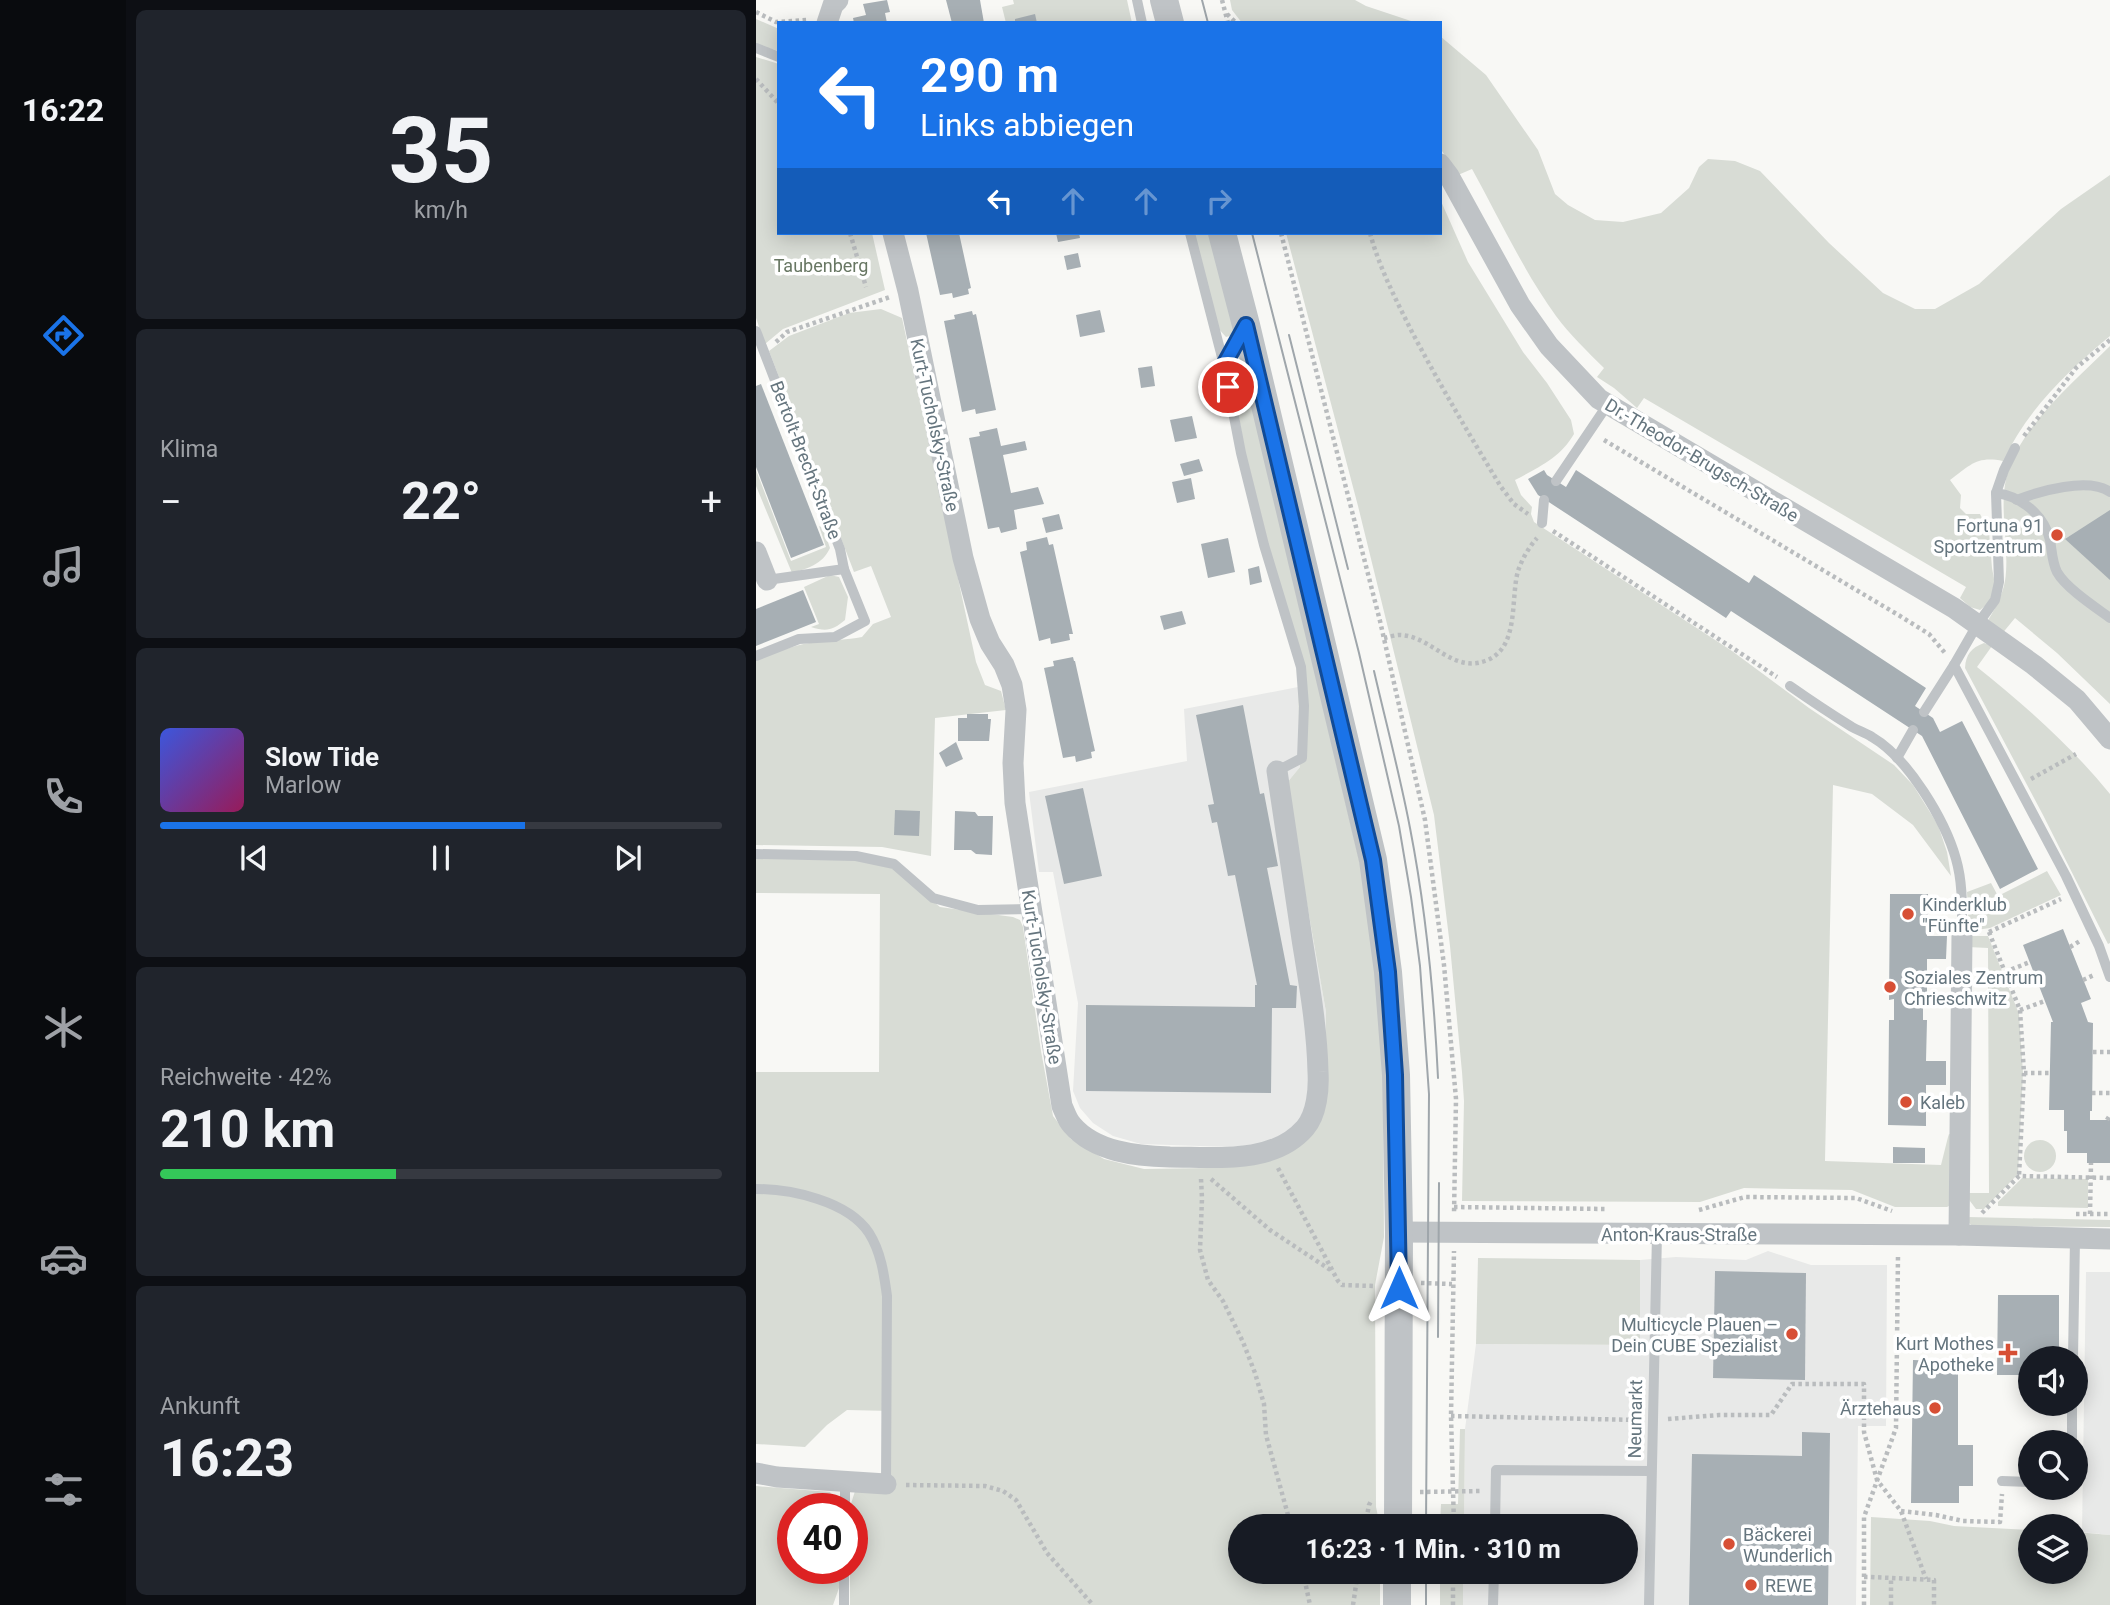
<!DOCTYPE html>
<html lang="de">
<meta charset="utf-8">
<style>
body{margin:0;font-family:Roboto,sans-serif;background:#20242c;color:#f1f3f6;height:100vh;display:flex;flex-direction:column;font-size:26px;white-space:nowrap}
*{box-sizing:border-box;margin:0}
p{font-size:23px;color:#9ea1a6}
.icon{flex:none;width:38px;height:38px;fill:none;stroke:currentColor;stroke-width:2;stroke-linecap:round;stroke-linejoin:round}
.map{position:relative;flex:1;overflow:hidden}
.drawer{display:flex;flex-direction:column;gap:10px;padding:10px;background:#0d0f14;width:630px}
.drawer>*{flex:none}
.top-card{position:absolute;left:21px;top:21px;width:665px;height:214px;border-radius:0px;box-shadow:0 4px 18px #0003;background:#1a73e8;color:#fff;overflow:hidden}
.controls{position:absolute;left:1262px;top:1346px;display:grid;gap:14px}
.controls a{display:grid;place-items:center;width:70px;height:70px;border-radius:50%;background:#171b24;box-shadow:0 4px 18px #0003;font-size:35px}
.speed{position:absolute;left:21px;top:1493px;display:flex;gap:14px;font-size:35px;font-weight:700;text-align:center}
.speed>*{display:grid;place-content:center;width:91px;height:91px;border-radius:50%;background:#171b24;box-shadow:0 4px 18px #0003;line-height:1}
.speed .limit{border:10px solid #d22;background:#fff;color:#111}
.pin{position:absolute;display:grid;place-items:center;width:60px;height:60px;color:#fff;margin:-30px;border:4px solid #fff;border-radius:50%;box-shadow:0 2px 7px #0007}
.me{position:absolute;width:77px;margin:-38px;rotate:0deg;stroke-linejoin:round;filter:drop-shadow(0 0 5px #0008)}
.turn{display:flex;align-items:center;gap:24px;height:147px;padding:0 28px;font-size:32px}
.turn .icon{width:91px;height:91px;stroke-width:2.5}
.turn b{display:block;font-size:49px;line-height:60px}
.lanes{display:flex;align-items:center;height:66px;padding:0 28px;background:#0003;justify-content:center;gap:35px;direction:ltr}
.lanes .off{opacity:.35}
.big{font-size:52px;font-weight:700;line-height:1.1}
.drawer .widget{flex:1;display:flex;flex-direction:column;justify-content:center;gap:10px;min-width:0;padding:0 24px;border-radius:10px;background:#20242c}
.drawer .dial{align-items:center;gap:0}
.dial b{font-size:91px;line-height:1}
.song{display:flex;align-items:center;gap:21px}
.cover{width:84px;height:84px;border-radius:10px;background:linear-gradient(135deg,hsl(230 70% 55%),hsl(330 70% 35%))}
.played{height:7px;border-radius:4px;background:linear-gradient(90deg,#1a73e8 65%,#363941 65%)}
.keys{display:flex;justify-content:space-around;direction:ltr}
.heat{display:flex;justify-content:space-between;align-items:center;font-size:38px;direction:ltr}
.charge{height:10px;border-radius:5px;background:linear-gradient(90deg,#34c759 42%,#363941 0)}
.trip{position:absolute;left:472px;top:1514px;width:410px;height:70px;border-radius:35px;background:#171b24;box-shadow:0 4px 18px #0003;font-weight:700;line-height:70px;text-align:center}
main{display:flex;flex:1;min-height:0}
.tabs{display:flex;flex-direction:column;width:126px;justify-content:space-around;align-items:center;background:#090b0e;color:#9ea1a6}
.tabs .icon{width:49px;height:49px}
.tabs .on{color:#1a73e8}
.tabs b{font-size:32px;color:#f1f3f6}
.map>svg:first-child{display:block}
.built{fill:#e8e9e8}
.green{fill:#d8dcd5}
.building{fill:#a7afb4}
.lines{fill:none;stroke-linecap:round;stroke-linejoin:round}
.path{stroke:#b9bcbe;stroke-width:4.5;stroke-dasharray:3.5 3.5;stroke-linecap:butt}
.service{stroke:#bfc3c6;stroke-width:10}
.minor{stroke:#bfc3c6;stroke-width:21}
.tertiary{stroke:#bfc3c6;stroke-width:28}
.tram{stroke:#9fa6ab;stroke-width:2}
.route-casing{stroke:#114b97;stroke-width:18}
.route{stroke:#1a73e8;stroke-width:12}
.poi-dot{fill:#d74f35;stroke:#fff;stroke-width:2.5}
.labels{text-anchor:middle;dominant-baseline:central;stroke-width:7;stroke-linejoin:round;paint-order:stroke}
.park-label{font-size:18px;fill:#687763;stroke:#fff}
.street-label{font-size:18px;fill:#65757e;stroke:#fff}
.poi-label{font-size:18px;fill:#65757e;stroke:#fff;text-anchor:start}
</style>
<main>
<nav class="tabs">
<b>16:22</b>
<svg class="icon on" aria-label="directions" viewBox="0 0 24 24"><path d="M12 3l9 9-9 9-9-9zM9 14v-3h6M13 9l2 2-2 2"/></svg>
<svg class="icon" aria-label="music" viewBox="0 0 24 24"><path d="M9 18V5l10-2v13"/><circle cx="6" cy="18" r="3"/><circle cx="16" cy="16" r="3"/></svg>
<svg class="icon" aria-label="phone" viewBox="0 0 24 24"><path d="M5 4h4l2 5-3 2q2 4 5 5l2-3 5 2v4C11 20 4 13 5 4z"/></svg>
<svg class="icon" aria-label="climate" viewBox="0 0 24 24"><path d="M12 3v18M4 7l16 10M4 17L20 7"/></svg>
<svg class="icon" aria-label="car" viewBox="0 0 24 24"><path d="M5 17H2v-5l4-1 3-4h7l3 4 3 1v5h-3M9 17h6M6 11h13"/><circle cx="7" cy="17" r="2"/><circle cx="17" cy="17" r="2"/></svg>
<svg class="icon" aria-label="filters" viewBox="0 0 24 24"><path d="M4 7h16M4 17h16"/><circle cx="9" cy="7" r="2"/><circle cx="15" cy="17" r="2"/></svg>
</nav>
<section class="drawer">
<div class="widget dial"><b>35</b><p>km/h</p></div>
<div class="widget"><p>Klima</p>
<div class="heat"><a>−</a><b class="big">22°</b><a>+</a></div>
</div>
<div class="widget">
<div class="song"><i class="cover"></i><div><b>Slow Tide</b><p>Marlow</p></div></div>
<div class="played"></div>
<div class="keys"><svg class="icon" aria-label="previous" viewBox="0 0 24 24"><path d="M18 5L8 12l10 7zM5 5v14"/></svg><svg class="icon" aria-label="pause" viewBox="0 0 24 24"><path d="M8 5v14M16 5v14"/></svg><svg class="icon" aria-label="next" viewBox="0 0 24 24"><path d="M6 5l10 7-10 7zM19 5v14"/></svg></div>
</div>
<div class="widget"><p>Reichweite · 42%</p><b class="big">210 km</b><div class="charge"></div></div>
<div class="widget"><p>Ankunft</p><b class="big">16:23</b></div>
</section>
<div class="map">
<svg width="1354" height="1605" viewBox="0 0 1354 1605">
<rect width="100%" height="100%" fill="#f8f8f5"/>
<g class="built">
<path d="M542,687l2,80 -14,17 40,228 -1,88 -18,7 -19,27 -23,10 -36,3 -88,-3 -28,-8 -20,-13 -13,-15 -7,-17 5,-88 -25,-131h-14l-10,-80 158,-31 -3,-52z"/>
<path d="M1012,1251l43,14h76l-1,161h-28l-2,179h-393v-33h163v-46h-162l1,-97 11,-85 163,1 1,-85 36,-3 70,3z"/>
<path d="M1330,1272h24v263l-28,-3z"/>
</g>
<g class="green">
<path d="M257,0h114l5,23h-126l-4,-16 12,-3z"/>
<path d="M474,0h125l11,6 51,17h-175l-10,-13z"/>
<path d="M0,19l23,10v22l-23,-6z"/>
<path d="M684,36l46,39 52,75 17,44 13,11 27,15 28,2 38,-9 28,-25 10,-21 9,-8 27,2 25,10 69,72 54,50 32,16h20l44,-25 82,-75 49,-34v161c-43,36 -82,73 -107,125 -27,-5 -32,4 -53,19l11,15 -1,13 6,6h14l9,18 3,36 4,22 -5,11 -11,9 -10,-3 -10,-9 6,-11 -322,-189 -7,10 -23,-20 -17,-11 7,-9c-17,-17 -34,-33 -48,-52 -33,-46 -57,-98 -84,-147l-14,6 -18,-27z"/>
<path d="M0,57l23,7v169h93l13,57 -102,39 -18,15 -9,-26z"/>
<path d="M684,199l28,63 55,90 24,31 24,37 3,14c-14,24 -35,33 -59,46l6,15 11,12 -1,7 3,8 198,129 77,57 85,57 19,20 25,40 9,27 4,24 -38,-51 -41,-31 -39,-9 -8,376 116,4 7,-28 1,-3 3,1 -1,70 -4,2h-52l-43,-17 -108,-2 -44,14 -238,-1 2,-100 -2,-29 -12,-126 -16,-131 -76,-309 -72,-273h154z"/>
<path d="M438,233h15l25,98 -1,4 -7,2 -8,-9z"/>
<path d="M125,309l21,9 74,344 9,23 16,6 5,19 -71,8 -4,138 -49,-9 -126,-2v-185c19,-7 40,-16 60,-18 16,-2 31,-2 46,-5l11,-13 18,-7 -20,-51 -17,6 -85,-221 20,-15 60,-23z"/>
<path d="M1354,346v358l-53,-51 -42,-35 -14,17 -16,-10c9,-14 17,-28 20,-44 5,-33 -6,-68 1,-102 11,-50 69,-98 104,-133z"/>
<path d="M484,356l130,550 12,102 1,94 1,135 -9,48 1,222 4,19h-139v46h139v33h-530v-37h2v-60l-2,-1 5,-16 34,-2 2,-78 -44,-1 -20,15 -22,22 -49,-3v-372h123l1,-178 -124,-1v-35l97,2 38,7 49,40 73,10 7,3 3,7 18,124 12,65 18,23 33,20 40,10 64,-1 18,-5 38,-3 61,-60 1,-88 -40,-228 14,-17 -2,-80 8,-1 -38,-135 -22,-92 -12,-70v-18z"/>
<path d="M0,470l35,91 35,-14 -7,-21 4,2 7,20c-8,17 -22,20 -38,25l-36,-87z"/>
<path d="M74,575l9,2 9,20 -3,23c-12,10 -18,12 -34,7l8,-3 -15,-37z"/>
<path d="M1228,643l8,3 -15,21c50,40 92,77 133,127v149l-2,1 -65,-129 -78,-147c1,-14 6,-20 19,-25z"/>
<path d="M1291,871l14,24 -71,33 -21,3 -2,-39 24,-9 7,13z"/>
<path d="M1212,936h20l31,78 4,59 -5,101 -34,35h-8l-9,-12v-4h22l-1,-245 -20,-1z"/>
<circle cx="1284" cy="1156" r="16"/>
<path d="M1266,1178l66,1v29l-90,-2v-4z"/>
<path d="M1212,1217l142,3v7l-138,-1 -4,-4z"/>
<path d="M722,1258l162,2v85l-164,-1z"/>
<path d="M704,1429h5l-1,97h-24l1,-22h17z"/>
<path d="M0,1486l74,6 8,16h-45v60h46v20l-6,17h-77z"/>
<path d="M1115,1517l59,4 24,5 76,4v42h46v-40l34,3v70h-240z"/>
<rect x="684" y="1572" width="23" height="33"/>
</g>
<g class="building">
<path d="M131,0l3,12 -5,1 2,10h-33l-1,-5 13,-3 -3,-11z"/>
<path d="M190,0h34l4,23h-32z"/>
<path d="M279,14l2,9h-22v-4z"/>
<path d="M170,233h33l12,55 -3,1 1,5 -16,4 -1,-5 -12,2z"/>
<path d="M300,233h23l1,5 -22,4z"/>
<path d="M322,253l3,14 -14,3 -3,-14z"/>
<path d="M344,310l5,22 -25,5 -4,-22z"/>
<path d="M216,311l1,4 3,-1 20,96 -20,4 -1,-5 -13,3 -18,-91 11,-2 -1,-4z"/>
<path d="M396,366l3,20 -14,2 -3,-20z"/>
<path d="M5,384l63,161 -33,13 -35,-91v-81z"/>
<path d="M436,416l5,22 -22,4 -5,-22z"/>
<path d="M241,428l4,18 24,-5 2,9 -24,5 8,38 27,-6 6,17 -30,6 3,19 -16,4 -2,-6 -11,2 -19,-91 11,-2 -1,-4z"/>
<path d="M443,459l4,12 -19,5 -4,-12z"/>
<path d="M788,470l3,5 19,12 10,-17 173,113 5,-8 172,113 -11,18 18,12 7,14 22,-11 76,148 -38,20 -78,-153 -191,-125 -5,7 -188,-123 -10,-16z"/>
<path d="M435,478l4,21 -18,4 -5,-21z"/>
<path d="M1354,510v70l-45,-41z"/>
<path d="M303,514l4,15 -17,4 -4,-15z"/>
<path d="M291,537l2,8 4,-1 20,90h-4l1,6 -19,4 -1,-6 -11,3 -19,-89 7,-2 -1,-8z"/>
<path d="M472,538l7,34 -27,6 -7,-34z"/>
<path d="M503,566l3,16 -12,3 -2,-16z"/>
<path d="M47,590l13,32 -60,24v-37z"/>
<path d="M426,611l4,13 -22,6 -4,-14z"/>
<path d="M317,657l1,4h1l20,90 -4,1 1,6 -16,4 -1,-6 -12,2 -19,-90 10,-2 -1,-5z"/>
<path d="M487,705l17,89 4,-1 14,73 -11,2 23,117 7,1 -1,22h-24l-1,85 -185,-2v-86l169,2v-22h2l-22,-110 -7,1 -11,-54 -5,1 -4,-18 6,-1 -18,-89z"/>
<path d="M211,714h21v5h3l-2,22h-31v-23h9z"/>
<path d="M200,742l7,17 -17,8 -7,-14z"/>
<path d="M327,788l19,88 -38,8 -19,-88z"/>
<path d="M139,810l25,1 -1,25 -25,-1z"/>
<path d="M199,811l20,1 3,4h15l-1,39 -16,-1 -5,-4h-17z"/>
<path d="M1134,894h38l-1,42h20l-1,23h-19v41h-4v20h4l-1,41h20v24h-20v41l-38,-1 1,-105h5v-21l-5,1z"/>
<path d="M1307,929l28,70 -10,4 7,19 5,1 -1,88h-2v9h20v43h-23v-10h-20v-22h-3v-21h-15l2,-88h2l-30,-77z"/>
<path d="M1137,1147l32,1v15h-32z"/>
<path d="M959,1271l91,2 -1,107 -92,-2z"/>
<path d="M1242,1295h61v63h-29v17h-33z"/>
<path d="M1157,1360l32,1v10h13v74h15v41h-14v17h-48z"/>
<path d="M1046,1432l28,1 -2,172h-139l3,-151 110,2z"/>
</g>
<g class="lines">
<g class="path">
<path d="M466,0l6,23"/>
<path d="M0,12l20,10 32,-2"/>
<path d="M471,14l9,9"/>
<path d="M0,79l23,25"/>
<path d="M94,233l16,54"/>
<path d="M525,233l99,388 45,199 19,145 12,134 -2,115"/>
<path d="M614,233c9,34 26,67 42,99 28,53 58,104 89,155l13,17 14,10"/>
<path d="M20,342l11,-10 103,-35"/>
<path d="M1268,436l52,-68 34,-28"/>
<path d="M848,440l296,176 29,18 16,19"/>
<path d="M797,531l224,146"/>
<path d="M628,638c5,-1 11,-3 16,-3 32,1 51,38 85,26 35,-12 25,-61 33,-90 4,-12 11,-24 19,-33"/>
<path d="M1275,779l45,-25"/>
<path d="M1233,932l31,78 4,63 -5,103"/>
<path d="M1233,932l72,-33"/>
<path d="M1314,947l10,-6"/>
<path d="M1249,972l25,-10"/>
<path d="M1327,980l11,-5"/>
<path d="M1264,1010l25,-9"/>
<path d="M1337,1052h17"/>
<path d="M1268,1073h26"/>
<path d="M1336,1093h18"/>
<path d="M1351,1120l3,-5"/>
<path d="M522,1168l60,113 4,4 32,1"/>
<path d="M445,1179l1,19 -2,52 8,30 15,21 20,41 12,31 9,31 2,31 25,91"/>
<path d="M455,1179l59,51 62,41"/>
<path d="M698,1207l152,2"/>
<path d="M943,1210l46,-13 111,1 36,13"/>
<path d="M1226,1213l37,-37 91,2"/>
<path d="M1320,1214h34"/>
<path d="M1334,1214l1,-51"/>
<path d="M665,1283l31,1"/>
<path d="M695,1416l187,4"/>
<path d="M912,1419l51,-4h52l21,-31h72v48l13,48 24,31 25,68"/>
<path d="M150,1485l79,1 18,5 13,9 31,53 46,52"/>
<path d="M664,1492l61,-1"/>
<path d="M1145,1511l35,4 27,6 37,1 2,-28"/>
<path d="M609,1526l4,-21 3,-6"/>
<path d="M698,1526l-3,-110 3,-165"/>
<path d="M547,1572l7,33"/>
<path d="M1108,1577v-60l32,-89 2,-173"/>
<path d="M597,1605l5,-33"/>
<path d="M697,1605v-33"/>
<path d="M1108,1605v-28h7l63,3v25"/>
<path d="M1135,1605v-27"/>
</g>
<g class="service">
<path d="M381,0l5,23"/>
<path d="M0,48l23,9"/>
<path d="M434,233l34,132"/>
<path d="M0,331l84,218 4,20 21,52 -30,16 -36,2 -43,17"/>
<path d="M485,334l-17,31 17,88 23,92 37,122 3,39 -2,52 -25,13"/>
<path d="M1259,448l-11,22 -8,23 3,89 -4,18 -18,25 -23,40 112,211 33,70 11,31"/>
<path d="M800,481l52,-77"/>
<path d="M1240,493c25,3 48,22 54,47 2,11 2,22 7,32 9,16 38,35 53,46"/>
<path d="M1261,500c22,-9 72,-23 93,-8"/>
<path d="M786,523l2,-23"/>
<path d="M11,580l77,-11"/>
<path d="M1034,686c20,14 41,28 62,41 7,4 14,6 20,10 36,21 73,83 84,122 7,24 6,50 6,75"/>
<path d="M1168,712l30,-47"/>
<path d="M1141,758l16,-28"/>
<path d="M0,854l100,2 38,8 39,34 45,12 53,-1"/>
<path d="M0,1189c35,0 92,12 113,44 12,19 15,41 18,63l-1,188"/>
<path d="M1317,1358l2,-119"/>
<path d="M1316,1442v-38"/>
<path d="M1246,1481l28,1"/>
<path d="M89,1508v-25"/>
<path d="M739,1526l1,-56 155,1"/>
<path d="M88,1605v-37"/>
<path d="M737,1605l1,-33"/>
<path d="M893,1605l8,-371"/>
</g>
<g class="minor">
<path d="M71,23l6,-18 5,-5"/>
<path d="M684,164l9,12 71,129 29,41 50,53 355,209 80,57 43,35 33,39"/>
<path d="M137,233l15,58 55,267 17,61 10,24 14,22 8,20 4,25 -3,53 2,40 47,303c3,6 5,14 10,19 23,27 64,31 98,32 44,0 103,8 135,-29 12,-14 14,-39 13,-56 -1,-45 -9,-89 -16,-133 -8,-56 -17,-112 -25,-168"/>
<path d="M0,552l11,28"/>
<path d="M643,1232l560,3 151,4"/>
<path d="M1203,1235l3,-301"/>
<path d="M0,1473l21,4 109,7"/>
</g>
<g class="tertiary">
<path d="M408,0l6,23"/>
<path d="M466,233l24,92 127,535 15,112 8,103 3,157 -1,294"/>
<path d="M641,1605v-33"/>
</g>
<g class="tram">
<path d="M446,0l6,23"/>
<path d="M496,233l107,420 40,173 12,71 9,69 9,128 -3,432"/>
<path d="M533,335l59,234"/>
<path d="M618,671c12,52 26,104 36,157 16,82 24,166 28,250"/>
<path d="M682,1337l1,-154"/>
<path d="M670,1605v-33"/>
</g>
</g>
<g class="lines">
<defs>
<path id="route" d="M472,387l-4,-22 22,-40 127,535 15,112 7,103 4,213"/>
</defs>
<use href="#route" class="route-casing"/>
<use href="#route" class="route"/>
</g>
<g class="poi-dot">
<circle cx="1301" cy="535" r="7"/>
<circle cx="1152" cy="914" r="7"/>
<circle cx="1134" cy="987" r="7"/>
<circle cx="1150" cy="1102" r="7"/>
<circle cx="1036" cy="1334" r="7"/>
<path d="M1248.5 1342.5h7v7h7v7h-7v7h-7v-7h-7v-7h7z"/>
<circle cx="1179" cy="1408" r="7"/>
<circle cx="973" cy="1544" r="7"/>
<circle cx="995" cy="1585" r="7"/>
</g>
<g class="labels">
<g class="park-label">
<text x="65" y="265">Taubenberg</text>
</g>
<g class="street-label">
<text transform="translate(179 425) rotate(78)">Kurt-Tucholsky-Straße</text>
<text transform="translate(50 460) rotate(69)">Bertolt-Brecht-Straße</text>
<text transform="translate(946 460) rotate(31)">Dr.-Theodor-Brugsch-Straße</text>
<text transform="translate(286 977) rotate(81)">Kurt-Tucholsky-Straße</text>
<text x="923" y="1234">Anton-Kraus-Straße</text>
<text transform="translate(879 1419) rotate(-89)">Neumarkt</text>
</g>
<g class="poi-label">
<text x="1287" y="525" text-anchor="end">Fortuna 91<tspan x="1287" dy="21">Sportzentrum</tspan></text>
<text x="1166" y="904">Kinderklub<tspan x="1166" dy="21">"Fünfte"</tspan></text>
<text x="1148" y="977">Soziales Zentrum<tspan x="1148" dy="21">Chrieschwitz</tspan></text>
<text x="1164" y="1102">Kaleb</text>
<text x="1022" y="1324" text-anchor="end">Multicycle Plauen –<tspan x="1022" dy="21">Dein CUBE Spezialist</tspan></text>
<text x="1238" y="1343" text-anchor="end">Kurt Mothes<tspan x="1238" dy="21">Apotheke</tspan></text>
<text x="1165" y="1408" text-anchor="end">Ärztehaus</text>
<text x="987" y="1534">Bäckerei<tspan x="987" dy="21">Wunderlich</tspan></text>
<text x="1009" y="1585">REWE</text>
</g>
</g>
</svg>
<div class="controls">
<a><svg class="icon" aria-label="sound" viewBox="0 0 24 24"><path d="M4 9h4l5-4v14l-5-4H4zM17 9q2 3 0 6"/></svg></a>
<a><svg class="icon" aria-label="search" viewBox="0 0 24 24"><circle cx="10" cy="10" r="6"/><path d="M15 15l6 6"/></svg></a>
<a><svg class="icon" aria-label="layers" viewBox="0 0 24 24"><path d="M12 4l9 5-9 5-9-5zM3 14l9 5 9-5"/></svg></a>
</div>
<div class="speed"><div class="limit">40</div></div>
<div class="pin" style="left:472px;top:387px;background:#d93025"><svg class="icon" aria-label="arrive" viewBox="0 0 24 24"><path d="M6 21V4h12l-3 4 3 4H6"/></svg></div>
<svg class="me" style="left:643px;top:1288px" viewBox="-20 -20 40 40"><path d="M0-17L14 15 0 8-14 15z" fill="#1a73e8" stroke="#fff" stroke-width="4"/></svg>
<div class="trip">16:23 · 1 Min. · 310 m</div>
<div class="top-card">
<div class="turn"><svg class="icon" aria-label="left" viewBox="0 0 24 24"><path d="M17 20v-9H6M10 6l-5 5 5 5"/></svg><div><b>290 m</b>Links abbiegen</div></div>
<div class="lanes"><svg class="icon" aria-label="left" viewBox="0 0 24 24"><path d="M17 20v-9H6M10 6l-5 5 5 5"/></svg><svg class="icon off" aria-label="ahead" viewBox="0 0 24 24"><path d="M12 20V5M6 11l6-6 6 6"/></svg><svg class="icon off" aria-label="ahead" viewBox="0 0 24 24"><path d="M12 20V5M6 11l6-6 6 6"/></svg><svg class="icon off" aria-label="right" viewBox="0 0 24 24"><path d="M7 20v-9h11M14 6l5 5-5 5"/></svg></div>
</div>
</div>
</main>
